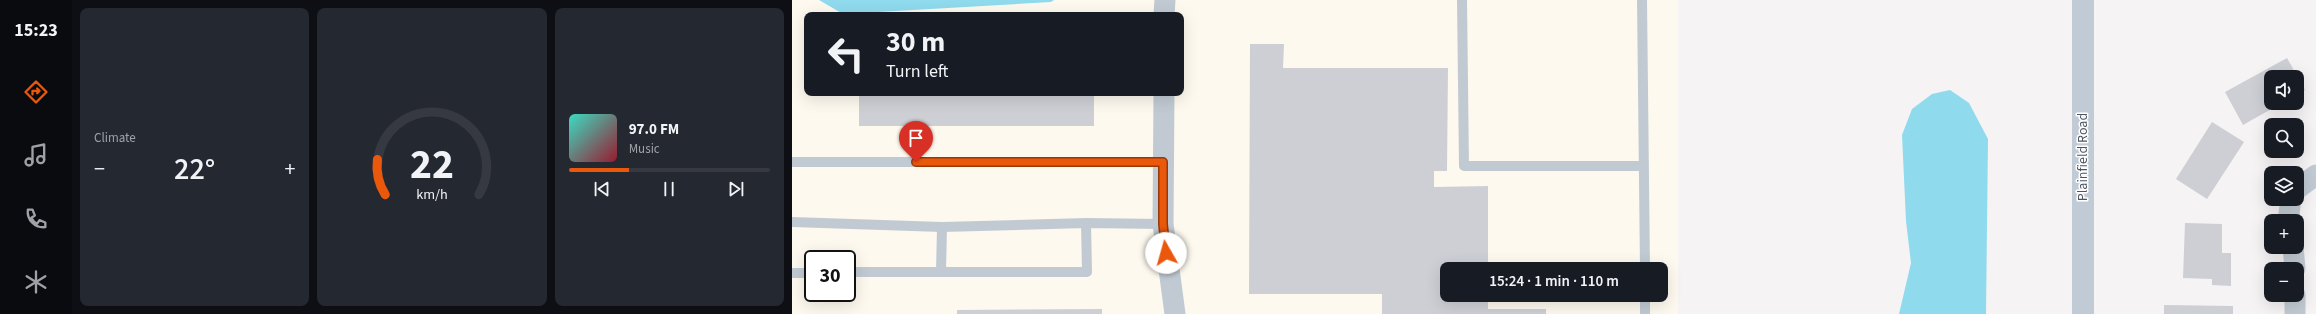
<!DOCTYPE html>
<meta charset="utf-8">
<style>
body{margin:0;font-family:"Source Sans 3",sans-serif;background:#242831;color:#f1f3f6;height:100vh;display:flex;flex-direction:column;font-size:15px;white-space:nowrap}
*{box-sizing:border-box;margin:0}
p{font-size:13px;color:#9ea1a6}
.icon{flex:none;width:22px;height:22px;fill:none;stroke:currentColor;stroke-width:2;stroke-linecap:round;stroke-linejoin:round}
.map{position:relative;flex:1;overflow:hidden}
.panel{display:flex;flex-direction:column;gap:8px;padding:8px;background:#0d0f14;width:720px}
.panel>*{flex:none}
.guide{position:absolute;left:12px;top:12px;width:380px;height:84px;border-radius:8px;box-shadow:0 4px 16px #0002;background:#171b24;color:#f1f3f6;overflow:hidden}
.tools{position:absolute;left:1472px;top:70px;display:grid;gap:8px}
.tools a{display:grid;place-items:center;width:40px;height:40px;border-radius:8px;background:#171b24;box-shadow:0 4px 16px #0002;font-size:20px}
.speed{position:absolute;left:12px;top:250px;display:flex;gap:8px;font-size:20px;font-weight:700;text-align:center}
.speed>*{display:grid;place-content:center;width:52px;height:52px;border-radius:50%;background:#171b24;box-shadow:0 4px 16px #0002;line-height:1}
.speed .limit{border:2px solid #111;border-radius:6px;background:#fff;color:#111}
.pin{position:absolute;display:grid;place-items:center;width:34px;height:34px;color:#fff;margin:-41px -17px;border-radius:50% 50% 50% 0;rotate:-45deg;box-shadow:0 0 4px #0007}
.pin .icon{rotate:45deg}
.me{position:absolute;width:44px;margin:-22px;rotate:353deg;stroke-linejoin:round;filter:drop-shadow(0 0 3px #0008)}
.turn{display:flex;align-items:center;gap:14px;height:84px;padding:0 16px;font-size:18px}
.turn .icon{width:52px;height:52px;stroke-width:2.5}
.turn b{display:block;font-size:28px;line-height:34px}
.big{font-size:30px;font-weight:600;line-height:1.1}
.panel .tile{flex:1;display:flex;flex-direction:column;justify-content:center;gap:6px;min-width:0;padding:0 14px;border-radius:8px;background:#242831}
.panel .dial{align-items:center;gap:0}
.dial svg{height:104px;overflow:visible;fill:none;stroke:#363941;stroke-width:7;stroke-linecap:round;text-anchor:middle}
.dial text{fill:#f1f3f6;stroke:none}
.song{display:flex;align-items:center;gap:12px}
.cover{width:48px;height:48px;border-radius:6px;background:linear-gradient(135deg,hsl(170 70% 55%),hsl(350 70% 35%))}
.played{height:4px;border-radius:2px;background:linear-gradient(90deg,#ea580c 30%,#363941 30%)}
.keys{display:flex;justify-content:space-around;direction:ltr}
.heat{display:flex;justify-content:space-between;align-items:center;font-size:22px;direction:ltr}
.panel .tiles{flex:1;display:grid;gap:8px;grid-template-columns:repeat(3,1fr)}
.trip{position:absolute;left:648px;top:262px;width:228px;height:40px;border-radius:8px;background:#171b24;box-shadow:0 4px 16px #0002;font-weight:600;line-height:40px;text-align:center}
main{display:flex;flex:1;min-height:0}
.menu{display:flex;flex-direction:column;width:72px;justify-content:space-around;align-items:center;background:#090b0e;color:#9ea1a6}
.menu .icon{width:28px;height:28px}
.menu .selected{color:#ea580c}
.menu b{font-size:18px;color:#f1f3f6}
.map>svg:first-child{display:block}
.commercial{fill:#fdf9ef;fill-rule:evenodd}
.water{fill:#90daee}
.building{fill:#cdcfd5}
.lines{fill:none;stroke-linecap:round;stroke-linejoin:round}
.lane{stroke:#c1cad2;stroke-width:10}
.street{stroke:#c1cad2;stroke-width:21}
.secondary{stroke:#c1cbd6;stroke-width:22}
.route-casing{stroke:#983908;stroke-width:10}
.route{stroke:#ea580c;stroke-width:7}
.labels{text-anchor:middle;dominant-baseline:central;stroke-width:3;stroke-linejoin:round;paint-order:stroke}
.street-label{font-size:14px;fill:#4a5661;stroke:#fff}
</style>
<main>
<nav class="menu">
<b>15:23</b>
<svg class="icon selected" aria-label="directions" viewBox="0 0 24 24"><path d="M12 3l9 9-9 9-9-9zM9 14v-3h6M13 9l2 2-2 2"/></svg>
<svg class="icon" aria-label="music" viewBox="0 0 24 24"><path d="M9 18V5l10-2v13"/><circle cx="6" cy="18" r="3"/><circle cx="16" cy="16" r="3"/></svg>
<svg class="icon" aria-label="phone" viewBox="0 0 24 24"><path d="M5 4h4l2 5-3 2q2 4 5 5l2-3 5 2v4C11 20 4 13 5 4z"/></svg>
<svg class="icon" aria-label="climate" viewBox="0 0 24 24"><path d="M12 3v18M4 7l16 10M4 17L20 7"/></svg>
</nav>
<section class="panel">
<div class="tiles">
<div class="tile"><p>Climate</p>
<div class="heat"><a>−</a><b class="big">22°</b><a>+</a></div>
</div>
<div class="tile dial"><svg viewBox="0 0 100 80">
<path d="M14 69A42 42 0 1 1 86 69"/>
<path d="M14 69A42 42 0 0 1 8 42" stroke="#ea580c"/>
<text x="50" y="56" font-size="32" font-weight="700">22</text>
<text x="50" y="72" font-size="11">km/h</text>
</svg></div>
<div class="tile">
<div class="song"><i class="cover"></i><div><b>97.0 FM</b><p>Music</p></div></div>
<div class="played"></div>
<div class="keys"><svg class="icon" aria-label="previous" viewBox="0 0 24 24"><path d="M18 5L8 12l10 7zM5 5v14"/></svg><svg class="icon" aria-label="pause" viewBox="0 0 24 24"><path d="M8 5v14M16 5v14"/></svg><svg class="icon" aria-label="next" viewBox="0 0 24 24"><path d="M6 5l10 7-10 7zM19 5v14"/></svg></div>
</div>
</div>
</section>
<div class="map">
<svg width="1524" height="314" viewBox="0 0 1524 314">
<rect width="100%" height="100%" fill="#f5f3f3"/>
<path class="commercial" d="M0,0h886v314h-886zM15,15h374v78h-374zM21,259h34v34h-34zM655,269h214v26h-214z"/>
<g class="water">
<path d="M27,0h235l-3,2 -208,12z"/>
<path d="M1158,90l19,13 19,36 -2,175h-87l12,-51 -5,-42 -4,-86 10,-26 20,-15z"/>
</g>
<g class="building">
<path d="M458,44h34l-1,24h165l-1,103h-13v16l54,-1v83h-41v26h41v14h58v5h-164v-20h-133z"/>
<path d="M1495,58l18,32 -8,5v-18h-26v26h11l-39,22 -18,-33z"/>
<rect x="67" y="93" width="235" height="33"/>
<path d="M1420,122l32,20 -37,57 -31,-20z"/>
<path d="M1393,223l37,1v29h9v33l-19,-1v-6l-29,-1z"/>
<path d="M1372,305l69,1v8h-69z"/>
<path d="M310,309v5h-145v-4z"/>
</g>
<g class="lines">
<g class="lane">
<path d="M670,0l2,166h179"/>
<path d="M850,0l3,269"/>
<path d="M0,162h371"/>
<path d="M0,222l150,5 144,-4 77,1"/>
<path d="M55,272h94l1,-45"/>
<path d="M149,272h146l-1,-49"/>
<path d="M0,273h21"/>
<path d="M853,295v19"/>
</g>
<g class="street">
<path d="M372,15l1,-15"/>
<path d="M372,93l-1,131 12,90"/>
<path d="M1505,189l19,-14"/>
<path d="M1496,221l3,-22"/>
<path d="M1501,247l2,22"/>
<path d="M1503,295v19"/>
</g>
<path class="secondary" d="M1291,0v314"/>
</g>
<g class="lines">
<defs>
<path id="route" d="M124,162h247v62l3,29"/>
</defs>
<use href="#route" class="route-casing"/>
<use href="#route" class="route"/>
</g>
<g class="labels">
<g class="street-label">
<text transform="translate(1291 157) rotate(-90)">Plainfield Road</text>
</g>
</g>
</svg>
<div class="tools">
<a><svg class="icon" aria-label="sound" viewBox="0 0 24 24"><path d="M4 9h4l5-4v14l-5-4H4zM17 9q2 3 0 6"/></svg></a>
<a><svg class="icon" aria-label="search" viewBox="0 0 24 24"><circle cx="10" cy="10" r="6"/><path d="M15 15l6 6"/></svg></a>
<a><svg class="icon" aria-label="layers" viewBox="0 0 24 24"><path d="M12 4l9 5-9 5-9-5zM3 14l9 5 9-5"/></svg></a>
<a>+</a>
<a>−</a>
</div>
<div class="speed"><div class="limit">30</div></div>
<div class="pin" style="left:124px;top:162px;background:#d93025"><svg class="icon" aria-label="arrive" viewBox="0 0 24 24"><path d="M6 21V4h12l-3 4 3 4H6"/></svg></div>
<svg class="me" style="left:374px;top:253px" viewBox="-20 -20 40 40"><circle r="19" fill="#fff"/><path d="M0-13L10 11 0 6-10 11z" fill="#ea580c"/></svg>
<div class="trip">15:24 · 1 min · 110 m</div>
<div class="guide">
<div class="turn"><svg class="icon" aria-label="left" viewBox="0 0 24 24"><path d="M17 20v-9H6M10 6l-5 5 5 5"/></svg><div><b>30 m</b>Turn left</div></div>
</div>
</div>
</main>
